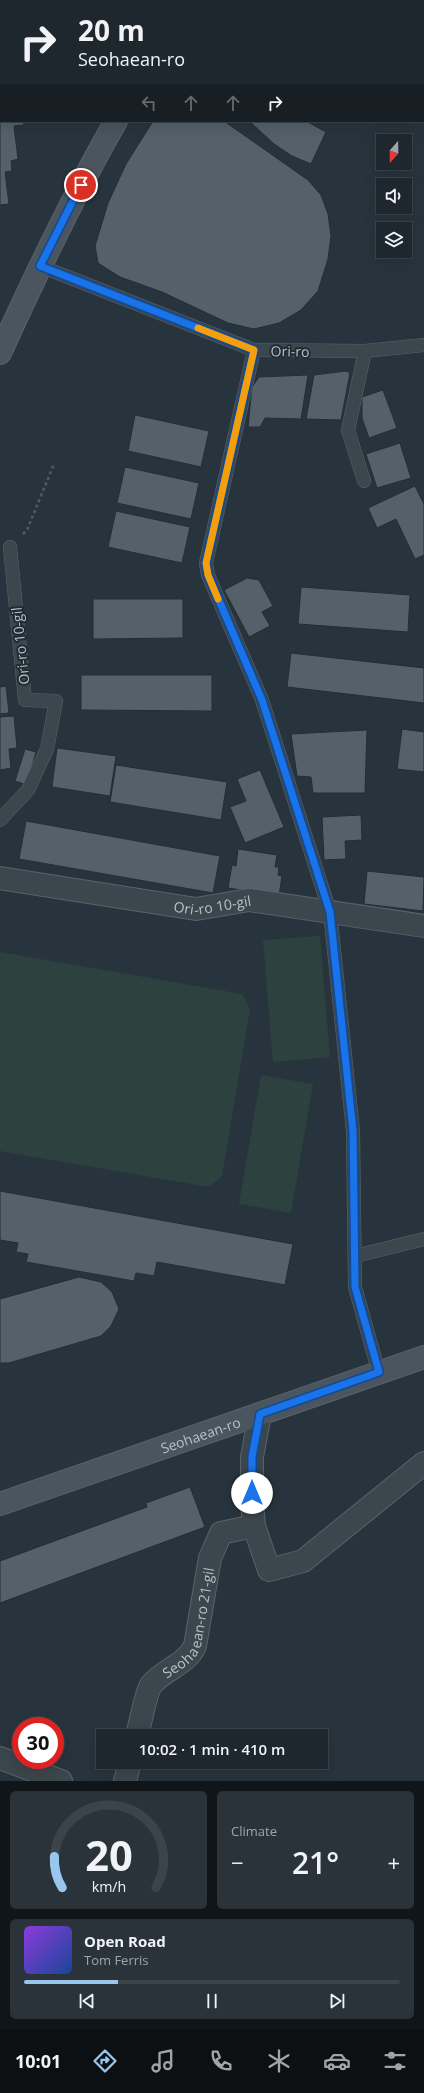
<!DOCTYPE html>
<meta charset="utf-8">
<style>
body{margin:0;font-family:"Open Sans",sans-serif;background:#2b333a;color:#f1f3f6;height:100vh;display:flex;flex-direction:column;font-size:15px;white-space:nowrap}
*{box-sizing:border-box;margin:0}
p{font-size:13px;color:#a1a5aa}
.icon{flex:none;width:22px;height:22px;fill:none;stroke:currentColor;stroke-width:2;stroke-linecap:round;stroke-linejoin:round}
.map{position:relative;height:1781px;overflow:hidden}
.details{display:flex;flex-direction:column;gap:10px;padding:10px;background:#101519;flex:1}
.details>*{flex:none}
.top-card{position:absolute;left:0px;top:0px;width:424px;height:122px;box-shadow:0 4px 16px #0002,0 0 0 1px #3c444a;background:#1e272e;color:#f1f3f6;overflow:hidden}
.needle{width:26px;rotate:200deg}
.tools{position:absolute;left:376px;top:134px;display:grid;gap:8px}
.tools a{display:grid;place-items:center;width:36px;height:36px;border-radius:0px;background:#1e272e;box-shadow:0 4px 16px #0002,0 0 0 1px #3c444a;font-size:20px}
.speed{position:absolute;left:12px;top:1717px;display:flex;gap:8px;font-size:20px;font-weight:700;text-align:center}
.speed>*{display:grid;place-content:center;width:52px;height:52px;border-radius:50%;background:#1e272e;box-shadow:0 4px 16px #0002,0 0 0 1px #3c444a;line-height:1}
.speed .limit{border:6px solid #d22;background:#fff;color:#111}
.pin{position:absolute;display:grid;place-items:center;width:34px;height:34px;color:#fff;margin:-17px;border:2px solid #fff;border-radius:50%;box-shadow:0 1px 4px #0007}
.me{position:absolute;width:44px;margin:-22px;rotate:0deg;stroke-linejoin:round;filter:drop-shadow(0 0 3px #0008)}
.turn{display:flex;align-items:center;gap:14px;height:84px;padding:0 12px;font-size:18px}
.turn .icon{width:52px;height:52px;stroke-width:2.5}
.turn b{display:block;font-size:28px;line-height:34px}
.lanes{display:flex;align-items:center;height:38px;padding:0 12px;background:#0003;justify-content:center;gap:20px;direction:ltr}
.lanes .off{opacity:.35}
.big{font-size:30px;font-weight:600;line-height:1.1}
.details .tile{flex:1;display:flex;flex-direction:column;justify-content:center;gap:6px;min-width:0;padding:0 14px;border-radius:6px;background:#2b333a}
.details .dial{align-items:center;gap:0}
.dial svg{height:104px;overflow:visible;fill:none;stroke:#3c444a;stroke-width:7;stroke-linecap:round;text-anchor:middle}
.dial text{fill:#f1f3f6;stroke:none}
.song{display:flex;align-items:center;gap:12px}
.cover{width:48px;height:48px;border-radius:6px;background:linear-gradient(135deg,hsl(270 70% 55%),hsl(220 70% 35%))}
.played{height:4px;border-radius:2px;background:linear-gradient(90deg,#99c6ec 25%,#3c444a 25%)}
.keys{display:flex;justify-content:space-around;direction:ltr}
.heat{display:flex;justify-content:space-between;align-items:center;font-size:22px;direction:ltr}
.details .tiles{flex:1;display:grid;gap:10px;grid-template-columns:1fr 1fr}
.tile:last-child{grid-column:span 2}
.trip{position:absolute;left:96px;top:1729px;width:232px;height:40px;border-radius:0px;background:#1e272e;box-shadow:0 4px 16px #0002,0 0 0 1px #3c444a;font-weight:600;line-height:40px;text-align:center}
.dock{display:flex;height:64px;justify-content:space-around;align-items:center;background:#0c1012;color:#a1a5aa}
.dock .icon{width:28px;height:28px}
.dock .active{color:#99c6ec}
.dock b{font-size:18px;color:#f1f3f6}
.map>svg:first-child{display:block}
.green{fill:#2d423f}
.building{fill:#54616a;stroke:#232d34}
.lines{fill:none;stroke-linecap:round;stroke-linejoin:round}
.lane-casing{stroke:#5a636b;stroke-width:14}
.street-casing{stroke:#5a636b;stroke-width:24}
.secondary-casing{stroke:#5a636b;stroke-width:24}
.path{stroke:#4c5e5d;stroke-width:2.5;stroke-dasharray:3 3;stroke-linecap:butt}
.lane{stroke:#3c464d;stroke-width:13}
.street{stroke:#3c464d;stroke-width:22}
.secondary{stroke:#4a555f;stroke-width:22}
.route-casing{stroke:#114b97;stroke-width:10}
.route{stroke:#1a73e8;stroke-width:7}
.slow{stroke:#f59e0b;stroke-width:7}
.labels{text-anchor:middle;dominant-baseline:central;stroke-width:4;stroke-linejoin:round;paint-order:stroke}
.street-label{font-size:14px;fill:#b8c0c8;stroke:#212b32}
</style>
<div class="map">
<svg width="424" height="1781" viewBox="0 0 424 1781">
<rect width="100%" height="100%" fill="#28343d"/>
<g class="green">
<path d="M320,936l10,121 -57,5 -10,-122z"/>
<path d="M0,952l242,42 8,15 -28,167 -13,11 -209,-36z"/>
<path d="M261,1075l52,9 -22,129 -52,-9z"/>
</g>
<g class="building">
<path d="M0,31l1,90h22l1,4 -10,1 4,33 -7,2 1,10 -7,1 4,32 -9,1z"/>
<path d="M153,121h71l84,59 13,15 7,19 3,22 -3,23 -10,32 -17,19 -22,13 -25,6 -26,-6 -66,-31 -42,-15 -22,-14 -3,-17 13,-43 18,-39z"/>
<path d="M249,121h57l20,11 -15,32 -19,-8 -18,-12z"/>
<path d="M346,371l4,2 -9,47 -35,-1 8,-44z"/>
<path d="M308,375l-7,44 -36,-1 -5,9h-12l4,-40 7,-10z"/>
<path d="M383,390l14,38 -28,10 -7,-20v-21z"/>
<path d="M135,415l74,16 -8,36 -73,-16z"/>
<path d="M400,443l11,35 -34,10 -11,-34z"/>
<path d="M125,467l74,16 -8,36 -74,-16z"/>
<path d="M415,486l9,18v51l-9,4 -19,-40 -19,9 -9,-20z"/>
<path d="M116,511l74,16 -8,36 -74,-16z"/>
<path d="M247,578l12,2 14,26 -11,6 8,14 -21,11 -25,-47z"/>
<path d="M301,587l109,8 -2,37 -110,-8z"/>
<path d="M93,599h90v39l-90,1z"/>
<path d="M291,653l133,15v35l-137,-16z"/>
<path d="M81,675h131v36l-131,-1z"/>
<path d="M6,686l3,27 -9,1v-27z"/>
<path d="M14,716l3,32 -8,1 2,19 -11,2v-53z"/>
<path d="M402,729l22,3v40l-27,-3z"/>
<path d="M367,730l-2,63h-52l-2,-16 -14,-1 -6,-42z"/>
<path d="M57,748l59,8 -6,40 -58,-9z"/>
<path d="M25,749l11,3 -9,33 -12,-4z"/>
<path d="M116,765l111,17 -6,38 -111,-18z"/>
<path d="M260,770l24,57 -39,16 -15,-36 16,-6 -9,-22z"/>
<path d="M361,815l1,25 -17,1 1,18 -22,1 -2,-43z"/>
<path d="M26,821l194,35 -7,37 -194,-34z"/>
<path d="M238,849l39,6 -2,12h4l-1,8 4,1 -3,20 -51,-8 4,-23 4,1z"/>
<path d="M367,871l57,6 -1,34 -59,-7z"/>
<path d="M0,1191l293,53 -8,41 -128,-23 -3,14 -18,-3 -2,8 -108,-19 2,-8 -12,-2 2,-9 -18,-3z"/>
<path d="M79,1277l22,5 11,10 7,17 -8,17 -10,10 -92,27h-9v-64z"/>
<path d="M190,1487l15,40 -205,76v-42l147,-54 -1,-4z"/>
</g>
<g class="lines">
<defs>
<g id="lane">
<path d="M122,0v1"/>
<path d="M161,0l2,1"/>
<path d="M40,266l214,84 111,1 59,-6"/>
<path d="M254,350l-48,213 2,12 54,125 68,212 23,219 2,156 24,86"/>
<path d="M364,481l-16,-51 17,-79"/>
<path d="M0,820l28,-30 19,-41 9,-48 -31,-1 -15,-153"/>
<path d="M355,1256l69,-17"/>
</g>
<g id="street">
<path id="s1" d="M0,878l196,31 53,-9 175,26"/>
<path d="M254,1526l15,44 34,-9 121,-98"/>
<path id="s2" d="M137,1736c3,-11 9,-44 14,-51 13,-16 35,-20 44,-39l15,-88 11,-25 33,-7 -2,-24v-45l8,-43"/>
<path d="M0,1758l61,23"/>
<path d="M125,1781l5,-19"/>
</g>
<g id="secondary">
<path d="M252,1l7,-1"/>
<path d="M0,353c36,-79 73,-157 116,-232"/>
<path id="s3" d="M0,1504l424,-147"/>
</g>
</defs>
<use href="#lane" class="lane-casing"/>
<use href="#street" class="street-casing"/>
<use href="#secondary" class="secondary-casing"/>
<path class="path" d="M23,534l4,-4 27,-66"/>
<use href="#lane" class="lane"/>
<use href="#street" class="street"/>
<use href="#secondary" class="secondary"/>
</g>
<g class="lines">
<defs>
<path id="route" d="M81,185l-41,81 214,84 -48,213 2,12 54,125 68,212 23,219 2,156 24,85 -119,42 -8,43v36"/>
</defs>
<use href="#route" class="route-casing"/>
<use href="#route" class="route"/>
<path class="slow" d="M198,328l56,22 -48,213 2,12 10,24"/>
</g>
<g class="labels">
<g class="street-label">
<text transform="translate(290 351) rotate(1)">Ori-ro</text>
<text transform="translate(20 646) rotate(-96)">Ori-ro 10-gil</text>
<text stroke="none"><textPath href="#s1" startOffset="215">Ori-ro 10-gil</textPath></text>
<text stroke="none"><textPath href="#s3" startOffset="212">Seohaean-ro</textPath></text>
<text stroke="none"><textPath href="#s2" startOffset="131">Seohaean-ro 21-gil</textPath></text>
</g>
</g>
</svg>
<div class="tools">
<a><svg class="needle" viewBox="-14 -14 28 28"><path d="M0-13l5 13h-10z" fill="#e53935"/><path d="M0 13l5-13h-10z" fill="#a1a5aa"/></svg></a>
<a><svg class="icon" aria-label="sound" viewBox="0 0 24 24"><path d="M4 9h4l5-4v14l-5-4H4zM17 9q2 3 0 6"/></svg></a>
<a><svg class="icon" aria-label="layers" viewBox="0 0 24 24"><path d="M12 4l9 5-9 5-9-5zM3 14l9 5 9-5"/></svg></a>
</div>
<div class="speed"><div class="limit">30</div></div>
<div class="pin" style="left:81px;top:185px;background:#d93025"><svg class="icon" aria-label="arrive" viewBox="0 0 24 24"><path d="M6 21V4h12l-3 4 3 4H6"/></svg></div>
<svg class="me" style="left:252px;top:1493px" viewBox="-20 -20 40 40"><circle r="19" fill="#fff"/><path d="M0-13L10 11 0 6-10 11z" fill="#1a73e8"/></svg>
<div class="trip">10:02 · 1 min · 410 m</div>
<div class="top-card">
<div class="turn"><svg class="icon" aria-label="right" viewBox="0 0 24 24"><path d="M7 20v-9h11M14 6l5 5-5 5"/></svg><div><b>20 m</b>Seohaean-ro</div></div>
<div class="lanes"><svg class="icon off" aria-label="left" viewBox="0 0 24 24"><path d="M17 20v-9H6M10 6l-5 5 5 5"/></svg><svg class="icon off" aria-label="ahead" viewBox="0 0 24 24"><path d="M12 20V5M6 11l6-6 6 6"/></svg><svg class="icon off" aria-label="ahead" viewBox="0 0 24 24"><path d="M12 20V5M6 11l6-6 6 6"/></svg><svg class="icon" aria-label="right" viewBox="0 0 24 24"><path d="M7 20v-9h11M14 6l5 5-5 5"/></svg></div>
</div>
</div>
<section class="details">
<div class="tiles">
<div class="tile dial"><svg viewBox="0 0 100 80">
<path d="M14 69A42 42 0 1 1 86 69"/>
<path d="M14 69A42 42 0 0 1 8 45" stroke="#99c6ec"/>
<text x="50" y="56" font-size="32" font-weight="700">20</text>
<text x="50" y="72" font-size="11">km/h</text>
</svg></div>
<div class="tile"><p>Climate</p>
<div class="heat"><a>−</a><b class="big">21°</b><a>+</a></div>
</div>
<div class="tile">
<div class="song"><i class="cover"></i><div><b>Open Road</b><p>Tom Ferris</p></div></div>
<div class="played"></div>
<div class="keys"><svg class="icon" aria-label="previous" viewBox="0 0 24 24"><path d="M18 5L8 12l10 7zM5 5v14"/></svg><svg class="icon" aria-label="pause" viewBox="0 0 24 24"><path d="M8 5v14M16 5v14"/></svg><svg class="icon" aria-label="next" viewBox="0 0 24 24"><path d="M6 5l10 7-10 7zM19 5v14"/></svg></div>
</div>
</div>
</section>
<nav class="dock">
<b>10:01</b>
<svg class="icon active" aria-label="directions" viewBox="0 0 24 24"><path d="M12 3l9 9-9 9-9-9zM9 14v-3h6M13 9l2 2-2 2"/></svg>
<svg class="icon" aria-label="music" viewBox="0 0 24 24"><path d="M9 18V5l10-2v13"/><circle cx="6" cy="18" r="3"/><circle cx="16" cy="16" r="3"/></svg>
<svg class="icon" aria-label="phone" viewBox="0 0 24 24"><path d="M5 4h4l2 5-3 2q2 4 5 5l2-3 5 2v4C11 20 4 13 5 4z"/></svg>
<svg class="icon" aria-label="climate" viewBox="0 0 24 24"><path d="M12 3v18M4 7l16 10M4 17L20 7"/></svg>
<svg class="icon" aria-label="car" viewBox="0 0 24 24"><path d="M5 17H2v-5l4-1 3-4h7l3 4 3 1v5h-3M9 17h6M6 11h13"/><circle cx="7" cy="17" r="2"/><circle cx="17" cy="17" r="2"/></svg>
<svg class="icon" aria-label="filters" viewBox="0 0 24 24"><path d="M4 7h16M4 17h16"/><circle cx="9" cy="7" r="2"/><circle cx="15" cy="17" r="2"/></svg>
</nav>
